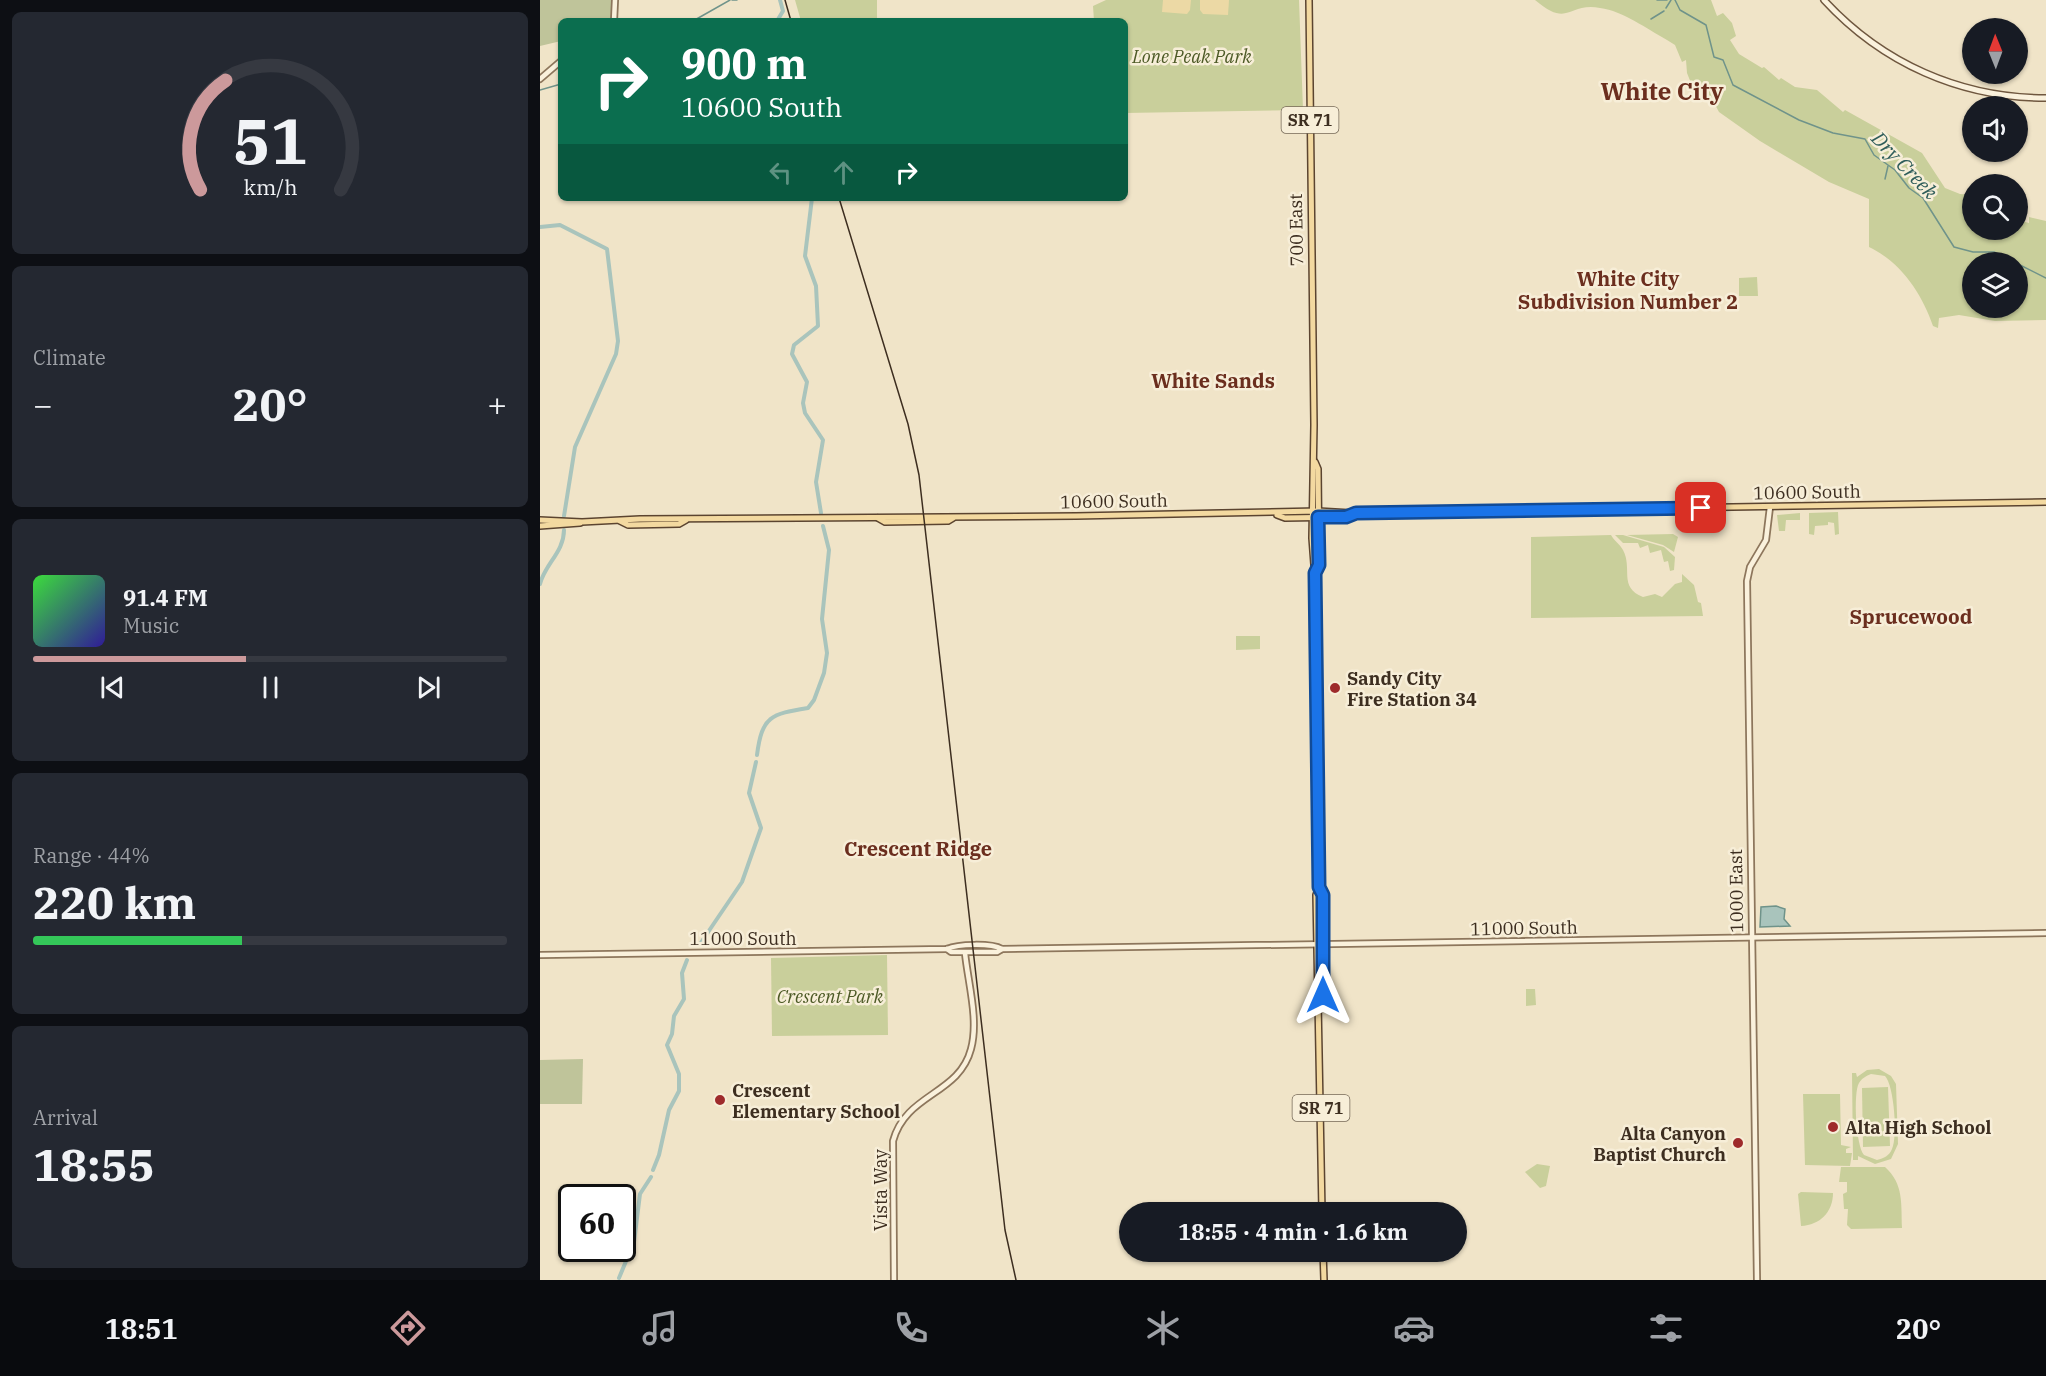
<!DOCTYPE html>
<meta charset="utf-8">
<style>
body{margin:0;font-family:"IBM Plex Serif",serif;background:#242831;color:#f1f3f6;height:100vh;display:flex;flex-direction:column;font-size:22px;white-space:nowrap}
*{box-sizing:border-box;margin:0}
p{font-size:20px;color:#9ea1a6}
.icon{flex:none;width:33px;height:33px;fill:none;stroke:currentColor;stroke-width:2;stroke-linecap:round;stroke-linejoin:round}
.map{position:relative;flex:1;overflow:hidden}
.details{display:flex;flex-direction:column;gap:12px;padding:12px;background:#0d0f14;width:540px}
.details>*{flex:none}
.banner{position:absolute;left:18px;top:18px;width:570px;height:183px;border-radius:9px;box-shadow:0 2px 4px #0004;background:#0b6e4f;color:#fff;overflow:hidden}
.needle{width:39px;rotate:359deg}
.controls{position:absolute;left:1422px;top:18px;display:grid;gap:12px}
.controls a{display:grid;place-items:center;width:66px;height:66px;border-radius:50%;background:#171b24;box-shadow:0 2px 4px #0004;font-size:30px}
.speed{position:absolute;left:18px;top:1184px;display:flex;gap:12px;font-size:30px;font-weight:700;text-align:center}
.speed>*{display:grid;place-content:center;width:78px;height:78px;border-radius:50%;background:#171b24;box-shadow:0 2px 4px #0004;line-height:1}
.speed .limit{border:3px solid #111;border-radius:9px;background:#fff;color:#111}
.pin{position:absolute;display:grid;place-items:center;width:51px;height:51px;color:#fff;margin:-26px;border-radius:12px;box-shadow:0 3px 9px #0006}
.me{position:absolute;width:66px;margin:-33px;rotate:0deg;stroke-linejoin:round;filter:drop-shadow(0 0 4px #0008)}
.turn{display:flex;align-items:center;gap:21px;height:126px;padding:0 24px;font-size:27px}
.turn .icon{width:78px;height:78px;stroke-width:2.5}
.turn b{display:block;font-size:42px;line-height:51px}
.lanes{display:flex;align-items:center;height:57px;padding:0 24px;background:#0003;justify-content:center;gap:30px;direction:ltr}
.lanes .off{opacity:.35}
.big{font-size:45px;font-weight:700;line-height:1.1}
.details .card{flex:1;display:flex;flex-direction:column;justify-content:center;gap:9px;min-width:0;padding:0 21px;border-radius:9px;background:#242831}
.details .dial{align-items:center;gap:0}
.dial svg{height:156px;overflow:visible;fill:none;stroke:#363941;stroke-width:7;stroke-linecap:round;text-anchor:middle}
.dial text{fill:#f1f3f6;stroke:none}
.song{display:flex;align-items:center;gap:18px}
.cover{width:72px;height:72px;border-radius:9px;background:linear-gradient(135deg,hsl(120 70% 55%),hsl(250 70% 35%))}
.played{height:6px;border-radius:3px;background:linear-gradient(90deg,#cc999b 45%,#363941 45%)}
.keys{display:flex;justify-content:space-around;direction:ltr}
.heat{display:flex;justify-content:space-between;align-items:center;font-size:33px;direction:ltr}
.charge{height:9px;border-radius:4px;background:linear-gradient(90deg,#34c759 44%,#363941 0)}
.trip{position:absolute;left:579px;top:1202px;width:348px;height:60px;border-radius:30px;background:#171b24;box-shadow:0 2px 4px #0004;font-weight:700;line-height:60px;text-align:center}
.menu{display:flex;height:96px;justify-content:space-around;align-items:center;background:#090b0e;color:#9ea1a6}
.menu .icon{width:42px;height:42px}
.menu .active{color:#cc999b}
.menu b{font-size:27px;color:#f1f3f6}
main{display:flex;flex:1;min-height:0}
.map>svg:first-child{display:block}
.green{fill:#c9cf9b;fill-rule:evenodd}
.sand{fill:#ecd9a5}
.cemetery{fill:#bfc49a}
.water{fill:#a9c4bc;stroke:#6f938a;stroke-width:1.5}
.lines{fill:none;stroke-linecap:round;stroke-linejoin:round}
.stream{stroke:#6f938a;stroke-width:1.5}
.canal{stroke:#a9c4bc;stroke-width:4}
.tertiary-casing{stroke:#8d765c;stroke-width:8}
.secondary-casing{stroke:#6f573f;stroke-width:8}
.primary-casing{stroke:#5b4430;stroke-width:8}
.tertiary{stroke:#faf1dc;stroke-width:4.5}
.secondary{stroke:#faf1dc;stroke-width:5}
.primary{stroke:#f3d9a0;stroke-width:5}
.tram{stroke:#3d2e20;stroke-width:1.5}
.route-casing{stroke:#114b97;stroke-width:15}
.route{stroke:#1a73e8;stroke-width:10}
.poi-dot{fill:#9e2a2b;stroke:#f7eed8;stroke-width:2}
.labels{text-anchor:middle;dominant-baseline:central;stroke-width:5;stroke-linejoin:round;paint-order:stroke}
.shield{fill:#f7eed8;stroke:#756857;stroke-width:1.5}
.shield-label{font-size:16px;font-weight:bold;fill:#3d2e20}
.park-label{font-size:18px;font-style:italic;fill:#4d5a26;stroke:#f7eed8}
.street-label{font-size:18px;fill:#3d2e20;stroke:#f7eed8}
.poi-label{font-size:18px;font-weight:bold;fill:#3d2e20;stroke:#f7eed8;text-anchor:start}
.water-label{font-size:20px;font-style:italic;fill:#2f5d5a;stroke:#f7eed8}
.neighbourhood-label{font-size:20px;font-weight:bold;fill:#6b2e1e;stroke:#f7eed8}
.district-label{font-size:24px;font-weight:bold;fill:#6b2e1e;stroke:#f7eed8}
</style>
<main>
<section class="details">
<div class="card dial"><svg viewBox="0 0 100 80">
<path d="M14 69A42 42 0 1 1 86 69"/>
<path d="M14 69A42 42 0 0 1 27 13" stroke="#cc999b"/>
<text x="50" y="56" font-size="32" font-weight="700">51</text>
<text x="50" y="72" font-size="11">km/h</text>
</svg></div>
<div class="card"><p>Climate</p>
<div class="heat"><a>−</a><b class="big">20°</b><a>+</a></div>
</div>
<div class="card">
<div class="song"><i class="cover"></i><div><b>91.4 FM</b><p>Music</p></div></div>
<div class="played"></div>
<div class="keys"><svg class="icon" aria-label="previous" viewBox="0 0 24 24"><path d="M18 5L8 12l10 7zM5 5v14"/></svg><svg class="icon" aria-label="pause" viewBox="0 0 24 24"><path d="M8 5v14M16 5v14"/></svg><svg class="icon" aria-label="next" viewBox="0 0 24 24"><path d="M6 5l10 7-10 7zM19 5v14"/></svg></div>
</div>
<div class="card"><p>Range · 44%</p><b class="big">220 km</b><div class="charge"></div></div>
<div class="card"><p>Arrival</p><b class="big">18:55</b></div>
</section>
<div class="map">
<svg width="1506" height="1280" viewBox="0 0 1506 1280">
<rect width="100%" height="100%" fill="#f0e4c8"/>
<g class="green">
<path d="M255,0h82v21h-76z"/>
<path d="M566,0h193l4,110 -178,3v-92h-31l-1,-15z"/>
<path d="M995,0h176l6,16 6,-3 9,10 4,13 -6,4 9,14 23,14 2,-1 15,13 2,-2 14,9 22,3 26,22 2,-2 77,43 23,35 15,6 12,1v35h46v-10l11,3v-6l17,4v99l-51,1 -36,-6 -20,3 -1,10 -5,-2c-11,-32 -31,-63 -64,-79v-48l-40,-17 -69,-41 -41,-29 -7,-13 -18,-17 -3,1 -4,-10 -1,-13 -4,2 -7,-17 -8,-5c-20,-11 -44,-29 -67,-32 -32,-6 -31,21 -65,-8zM1432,262h46v46h-46z"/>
<path d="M1217,277l1,19h-19v-18z"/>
<path d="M1298,512l1,22 -4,1 -1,-12 -6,-1v3l-13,1 -1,9 -5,-1v-21z"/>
<path d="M1260,513v7h-14l-1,11h-6l-2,-16z"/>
<path d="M1133,534l5,3 -4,15 -11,-7 -36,-10z"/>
<path d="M1071,535c3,6 9,9 12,15 10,19 -5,37 20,47l12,-3 7,3 13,-13 7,-2v-8l12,11 4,17 3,1 2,13 -172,2v-81z"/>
<path d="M1075,535h8l41,12 11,10 -1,13 -4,1 -2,-10 -4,1 -3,-12 -11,3 -2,-8 -8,3 -2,-5h-15z"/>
<path d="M696,636h24v13l-24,1z"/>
<path d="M347,955l1,80 -116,1 -1,-78z"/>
<path d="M986,989h9l1,16 -10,1z"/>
<path d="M1339,1069l12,7 5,8 2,60 -7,15 -16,5 -17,-8v4h-5l-1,-87h4l1,4 10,-7zM1331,1074l14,2c9,9 13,61 7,73 -3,7 -8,9 -15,11l-13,-5c-8,-9 -11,-62 -5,-72 3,-5 7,-7 12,-9z"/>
<path d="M1348,1087l2,59 -27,1 -1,-59z"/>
<path d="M1263,1094h37l1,51 10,2 -5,2v4h6l-2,13 -45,-1z"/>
<path d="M997,1164l13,2 -4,20 -6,2 -15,-16z"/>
<path d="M1301,1167h44c19,17 16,37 17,61l-51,1 -4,-4 1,-16h-4l-1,-15 4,-2v-10h-8z"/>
<path d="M1261,1192l32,1c0,19 -13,32 -32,33l-3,-32z"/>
</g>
<g class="sand">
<path d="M623,0h28l-1,10 -3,4 -25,-2z"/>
<path d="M660,0h29l-1,15 -25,-1 -3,-4z"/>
</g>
<g class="cemetery">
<path d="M0,0h72l-1,21h-50v20l-21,5z"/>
<path d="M43,1059l-1,45h-42v-44z"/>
</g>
<path class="water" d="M1236,906l9,3 -1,10 6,7 -30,1 1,-20z"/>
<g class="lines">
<g class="stream">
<path d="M192,0h5"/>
<path d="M1117,0h10"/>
<path d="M1135,0l5,10 26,15 8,32 9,3 10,25 66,35 34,13 32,6 9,16 21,15 14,18 14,10 31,49 19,5h21l20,10"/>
<path d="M1126,8l5,-8"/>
<path d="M1111,19l13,-8"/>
<path d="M153,21l37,-21"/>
<path d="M0,90l21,-6"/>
<path d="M1345,179l3,-13"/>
<path d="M1478,264l28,14"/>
</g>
<g class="canal">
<path d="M237,21l6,-10 -3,-11"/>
<path d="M272,198l-7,58 11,30 2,40 -24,19 -2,9 15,28 -4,21 2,10 18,27 -7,42 5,31"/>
<path d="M0,227l20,-2 47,24 11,92 -2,13 -41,93 -11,69"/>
<path d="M0,584c5,-20 24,-32 24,-54"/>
<path d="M217,755c5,-39 14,-41 51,-47l6,-8 10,-27 3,-20 -5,-34 7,-69 -6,-24"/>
<path d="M160,944l42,-62 19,-54 -12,-35 7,-31"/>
<path d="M113,1170l6,-15 10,-45 10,-19v-17l-12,-29 5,-11 2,-18 10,-17 -2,-26 5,-13"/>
<path d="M79,1278l15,-36 6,-48 11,-17"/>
</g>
<defs>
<g id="tertiary">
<path d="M74,21l1,-21"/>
<path d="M0,79l21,-18"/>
<path d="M407,949l4,3h46l5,-3 1044,-16"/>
<path d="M0,955l407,-6c11,-5 44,-6 55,0"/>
<path d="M354,1280l-1,-139c13,-48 66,-46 78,-92 8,-29 -3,-66 -6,-96"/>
<path d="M1217,1280l-10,-699 3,-14 16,-27 4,-33"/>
</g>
<path id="secondary" d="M1284,0c58,63 136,98 222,98"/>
<g id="primary">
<path d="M769,0l5,425 -2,113 3,40 4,309 -3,8 6,317"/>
<path d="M775,462l3,7 1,96 -4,8"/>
<path d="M737,515l8,3 61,-1 6,-4"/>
<path d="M338,518l7,4 63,-1 5,-3"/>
<path d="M0,520l42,2 58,-3 436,-3 242,-5 34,2 694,-11"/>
<path d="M80,521l8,4 51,-1 7,-4"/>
<path d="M0,526l40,-3"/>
<path d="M779,887l4,8v100l-4,10"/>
<path d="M783,1251l1,29"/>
</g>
</defs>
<use href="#tertiary" class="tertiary-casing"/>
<use href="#secondary" class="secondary-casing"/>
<use href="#primary" class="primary-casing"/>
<use href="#tertiary" class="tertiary"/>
<use href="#secondary" class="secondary"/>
<use href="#primary" class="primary"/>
<g class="tram">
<path d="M245,0l6,21"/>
<path d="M299,198l69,226 11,51 86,755 11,50"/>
</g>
</g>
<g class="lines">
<defs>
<path id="route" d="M783,995v-100l-4,-8 -4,-314 4,-8 -1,-48h28l10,-4 345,-5"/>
</defs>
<use href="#route" class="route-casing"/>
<use href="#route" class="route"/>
</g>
<g class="poi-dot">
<circle cx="795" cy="688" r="6"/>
<circle cx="180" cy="1100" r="6"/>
<circle cx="1293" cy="1127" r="6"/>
<circle cx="1198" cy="1143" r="6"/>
</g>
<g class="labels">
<g class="shield">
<rect x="741.5" y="107" width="57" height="26" rx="4.5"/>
<rect x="752.5" y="1095" width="57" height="26" rx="4.5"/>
</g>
<g class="shield-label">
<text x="770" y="120">SR 71</text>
<text x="781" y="1108">SR 71</text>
</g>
<g class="park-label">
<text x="652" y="56">Lone Peak Park</text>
<text x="290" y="996">Crescent Park</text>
</g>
<g class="street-label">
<text transform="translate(756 230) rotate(-91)">700 East</text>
<text transform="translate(1267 492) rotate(-1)">10600 South</text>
<text transform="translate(574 501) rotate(-1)">10600 South</text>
<text transform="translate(1196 891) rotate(-91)">1000 East</text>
<text transform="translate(984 928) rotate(-1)">11000 South</text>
<text x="203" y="938">11000 South</text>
<text transform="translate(340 1190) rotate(-90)">Vista Way</text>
</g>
<g class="poi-label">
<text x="807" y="678">Sandy City<tspan x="807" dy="21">Fire Station 34</tspan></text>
<text x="192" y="1090">Crescent<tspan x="192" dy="21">Elementary School</tspan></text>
<text x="1305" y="1127">Alta High School</text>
<text x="1186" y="1133" text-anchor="end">Alta Canyon<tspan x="1186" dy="21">Baptist Church</tspan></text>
</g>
<g class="water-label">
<text transform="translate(1365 165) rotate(46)">Dry Creek</text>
</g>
<g class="neighbourhood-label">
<text x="1088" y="278">White City<tspan x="1088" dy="23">Subdivision Number 2</tspan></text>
<text x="673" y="380">White Sands</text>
<text x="1371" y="616">Sprucewood</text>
<text x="378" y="848">Crescent Ridge</text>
</g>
<g class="district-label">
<text x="1122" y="91">White City</text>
</g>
</g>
</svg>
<div class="controls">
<a><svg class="needle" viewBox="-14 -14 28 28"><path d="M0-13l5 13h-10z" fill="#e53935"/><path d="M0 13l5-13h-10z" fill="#9ea1a6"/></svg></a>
<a><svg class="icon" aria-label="sound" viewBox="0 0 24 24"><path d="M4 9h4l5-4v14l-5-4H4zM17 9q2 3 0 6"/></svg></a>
<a><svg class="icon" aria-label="search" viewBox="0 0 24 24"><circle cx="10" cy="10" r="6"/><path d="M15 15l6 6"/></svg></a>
<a><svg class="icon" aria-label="layers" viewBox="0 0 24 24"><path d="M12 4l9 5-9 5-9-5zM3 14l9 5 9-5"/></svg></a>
</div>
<div class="speed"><div class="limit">60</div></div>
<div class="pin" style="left:1161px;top:508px;background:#d93025"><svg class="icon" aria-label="arrive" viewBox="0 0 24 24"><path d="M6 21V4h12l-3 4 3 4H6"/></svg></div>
<svg class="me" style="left:783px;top:995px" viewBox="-20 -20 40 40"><path d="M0-17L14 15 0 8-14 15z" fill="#1a73e8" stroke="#fff" stroke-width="4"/></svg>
<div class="trip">18:55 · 4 min · 1.6 km</div>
<div class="banner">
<div class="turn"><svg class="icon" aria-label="right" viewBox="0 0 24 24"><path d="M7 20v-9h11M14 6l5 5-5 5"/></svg><div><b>900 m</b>10600 South</div></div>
<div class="lanes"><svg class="icon off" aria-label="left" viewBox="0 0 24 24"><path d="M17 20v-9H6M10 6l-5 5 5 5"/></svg><svg class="icon off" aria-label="ahead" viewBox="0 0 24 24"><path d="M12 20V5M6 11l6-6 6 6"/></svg><svg class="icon" aria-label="right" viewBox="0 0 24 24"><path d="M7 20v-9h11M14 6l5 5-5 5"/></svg></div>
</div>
</div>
</main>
<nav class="menu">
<b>18:51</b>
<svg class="icon active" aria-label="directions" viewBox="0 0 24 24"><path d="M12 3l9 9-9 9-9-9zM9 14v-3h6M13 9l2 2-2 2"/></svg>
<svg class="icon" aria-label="music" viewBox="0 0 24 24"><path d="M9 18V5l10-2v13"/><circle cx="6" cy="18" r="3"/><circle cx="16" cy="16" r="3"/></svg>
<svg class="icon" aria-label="phone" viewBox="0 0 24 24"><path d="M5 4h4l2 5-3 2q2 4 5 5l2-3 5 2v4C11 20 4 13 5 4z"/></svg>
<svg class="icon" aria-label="climate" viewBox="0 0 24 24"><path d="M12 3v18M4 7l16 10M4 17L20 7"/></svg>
<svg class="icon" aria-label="car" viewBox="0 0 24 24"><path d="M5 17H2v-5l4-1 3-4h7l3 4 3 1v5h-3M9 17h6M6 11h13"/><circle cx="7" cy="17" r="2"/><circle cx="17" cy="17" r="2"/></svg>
<svg class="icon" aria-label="filters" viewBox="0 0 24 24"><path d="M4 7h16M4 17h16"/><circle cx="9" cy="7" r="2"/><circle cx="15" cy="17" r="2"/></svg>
<b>20°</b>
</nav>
